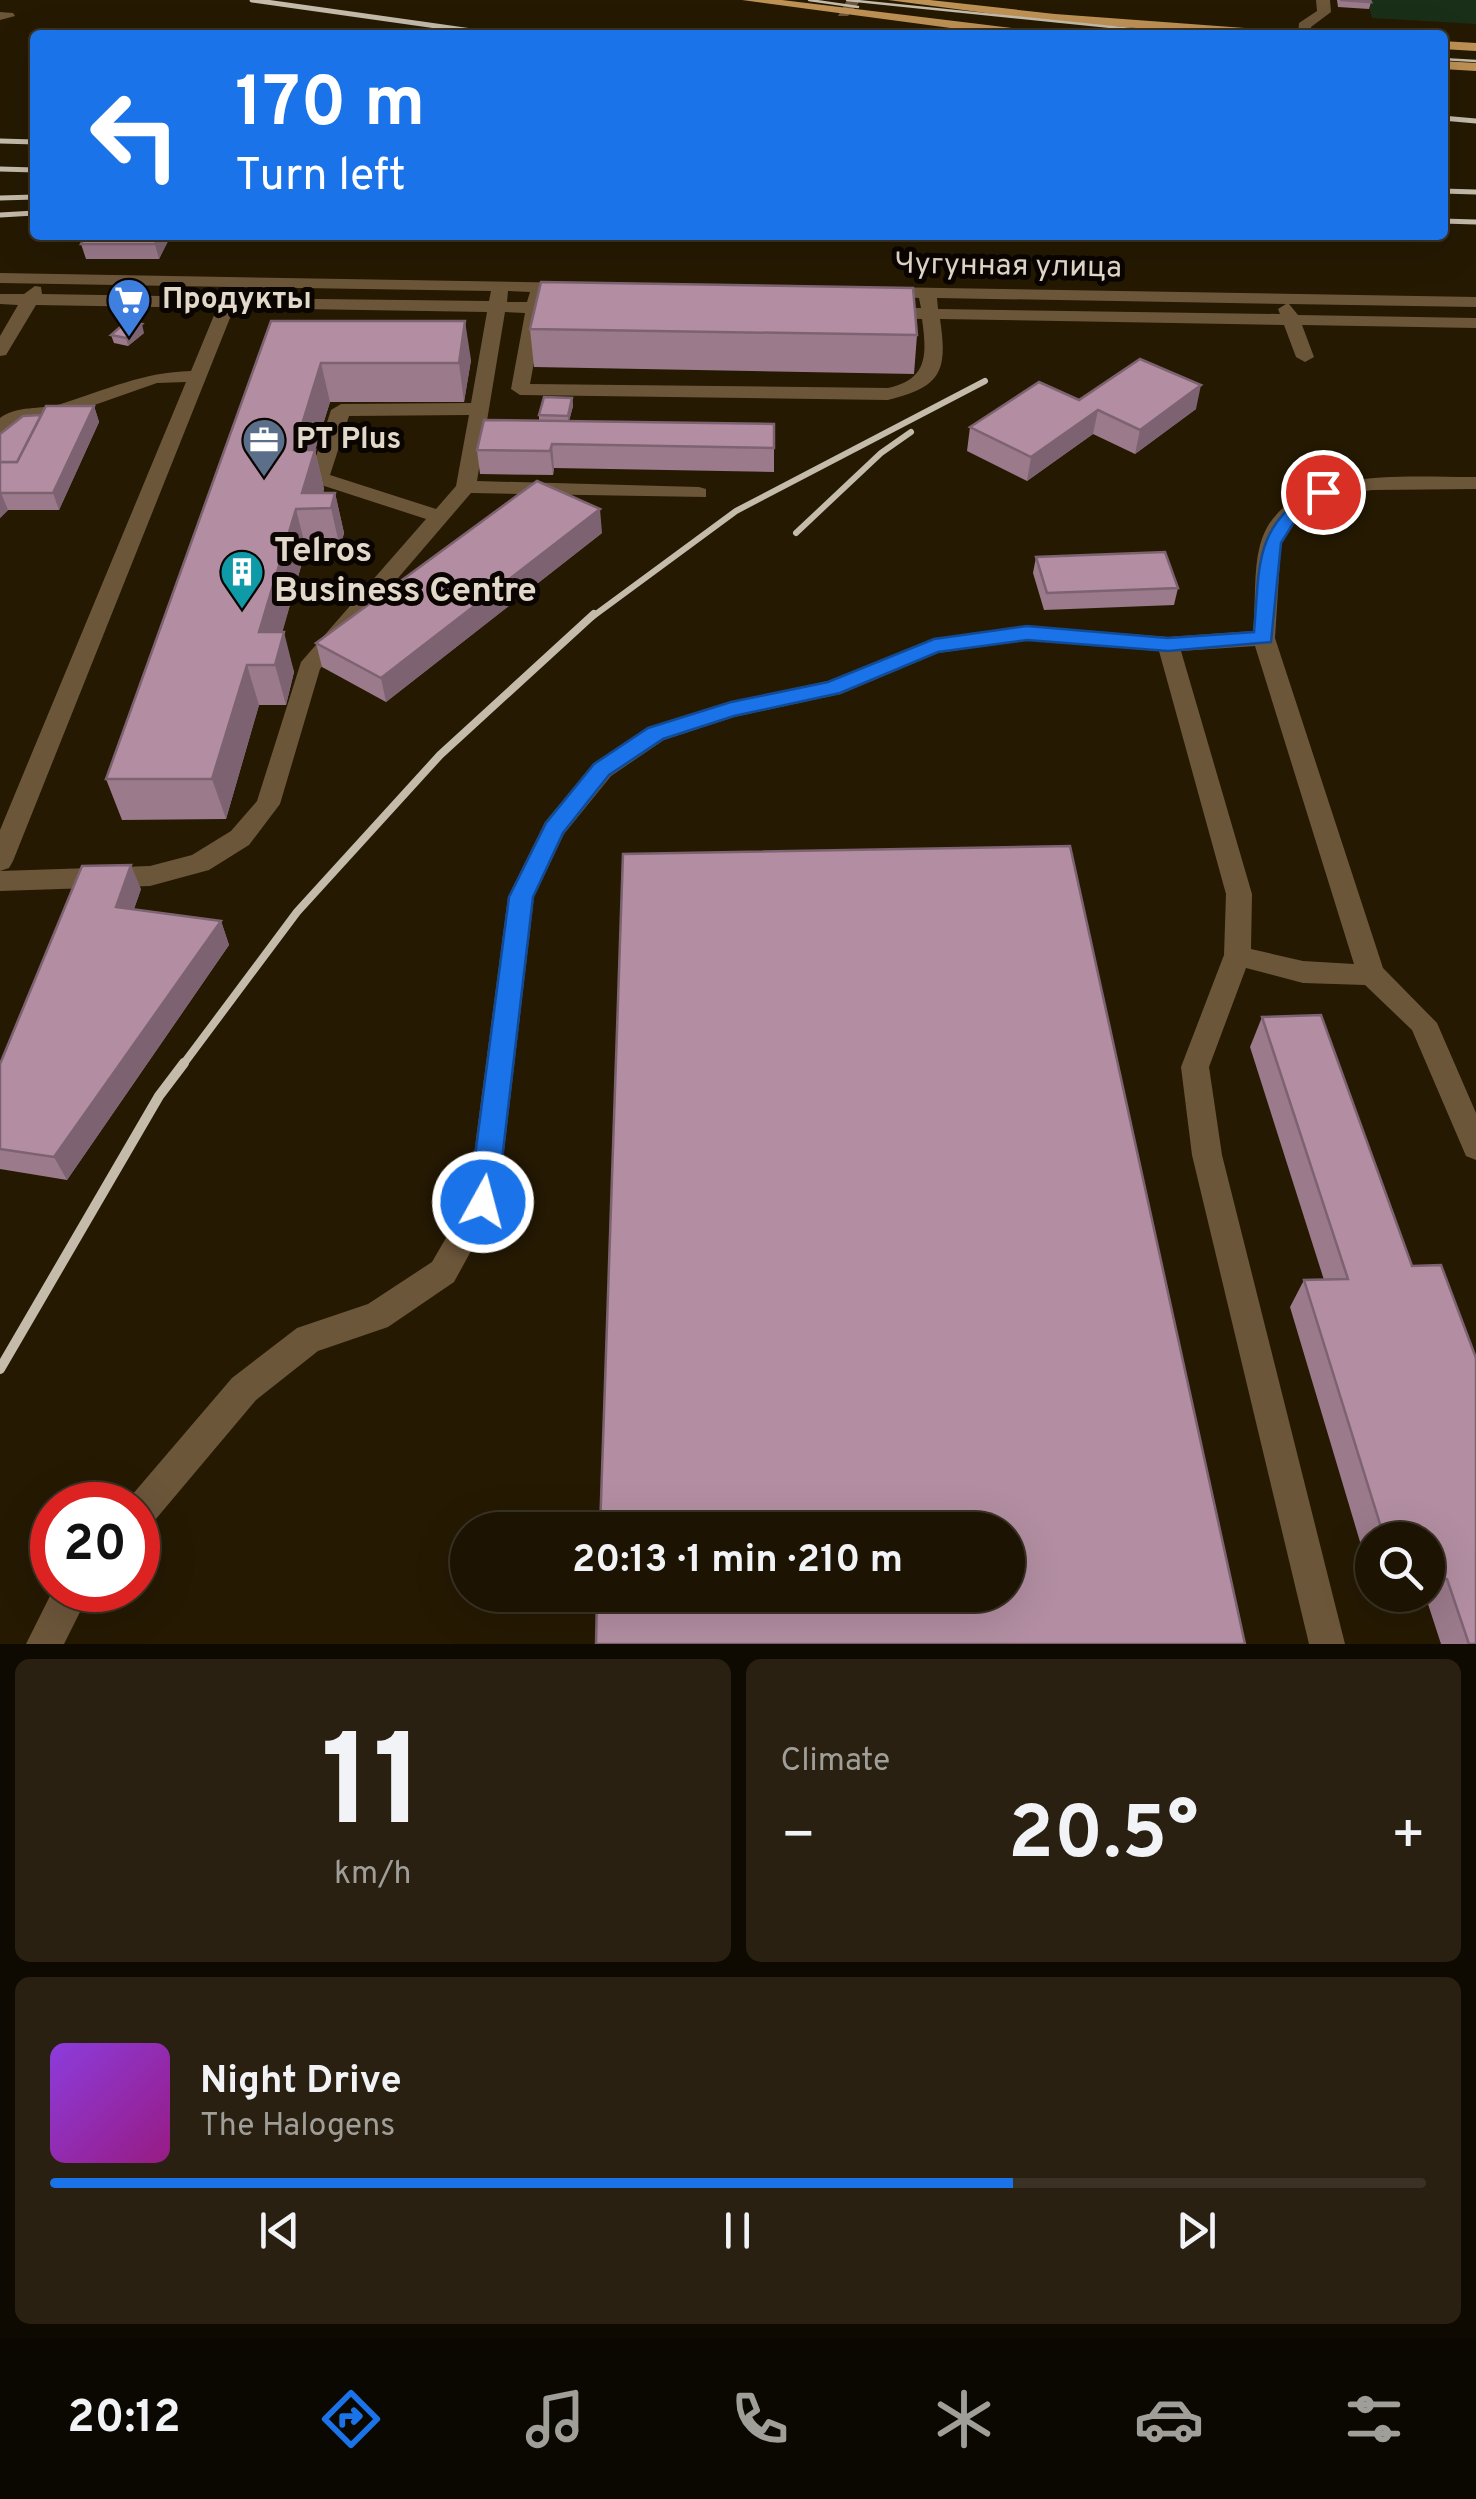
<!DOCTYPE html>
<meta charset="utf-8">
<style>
body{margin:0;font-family:Overpass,sans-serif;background:#292011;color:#f1f3f6;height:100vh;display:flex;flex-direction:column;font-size:38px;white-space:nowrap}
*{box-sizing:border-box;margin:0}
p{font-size:32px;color:#a09e99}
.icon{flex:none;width:55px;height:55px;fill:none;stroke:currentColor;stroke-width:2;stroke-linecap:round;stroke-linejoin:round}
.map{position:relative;height:1644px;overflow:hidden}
.sheet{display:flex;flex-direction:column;gap:15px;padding:15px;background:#0f0a01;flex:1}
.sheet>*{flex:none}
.top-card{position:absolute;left:30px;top:30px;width:1418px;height:210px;border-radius:10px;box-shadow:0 10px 40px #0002,0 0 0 2px #3a3224;background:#1a73e8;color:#fff;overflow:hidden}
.controls{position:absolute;left:1355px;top:1522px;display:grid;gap:20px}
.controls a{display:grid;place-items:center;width:90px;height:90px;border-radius:50%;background:#1c1302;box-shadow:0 10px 40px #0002,0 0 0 2px #3a3224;font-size:50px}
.speed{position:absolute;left:30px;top:1482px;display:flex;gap:20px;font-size:50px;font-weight:700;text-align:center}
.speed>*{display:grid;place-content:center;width:130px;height:130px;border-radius:50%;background:#1c1302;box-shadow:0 10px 40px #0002,0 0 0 2px #3a3224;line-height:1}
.speed .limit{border:15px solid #d22;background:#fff;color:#111}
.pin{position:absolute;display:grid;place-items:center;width:85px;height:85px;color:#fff;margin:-42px;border:5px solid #fff;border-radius:50%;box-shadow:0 2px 10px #0007}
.me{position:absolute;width:110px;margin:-55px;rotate:7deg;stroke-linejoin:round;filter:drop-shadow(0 0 8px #0008)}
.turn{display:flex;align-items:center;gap:35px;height:210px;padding:0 40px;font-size:45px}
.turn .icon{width:130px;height:130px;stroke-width:2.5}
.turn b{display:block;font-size:70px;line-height:85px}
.big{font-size:75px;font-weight:700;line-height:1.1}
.sheet .card{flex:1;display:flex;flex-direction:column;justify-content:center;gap:15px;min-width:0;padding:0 35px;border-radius:15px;background:#292011}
.sheet .dial{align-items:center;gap:0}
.dial b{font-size:130px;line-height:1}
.song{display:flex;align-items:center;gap:30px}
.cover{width:120px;height:120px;border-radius:15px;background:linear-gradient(135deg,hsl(270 70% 55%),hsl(310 70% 35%))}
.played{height:10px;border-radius:5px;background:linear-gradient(90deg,#1a73e8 70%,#3a3224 70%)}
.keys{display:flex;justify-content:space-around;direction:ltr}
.heat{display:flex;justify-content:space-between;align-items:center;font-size:55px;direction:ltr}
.sheet .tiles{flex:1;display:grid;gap:15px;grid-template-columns:1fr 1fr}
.card:last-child{grid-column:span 2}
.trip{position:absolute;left:450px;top:1512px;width:575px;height:100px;border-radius:50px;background:#1c1302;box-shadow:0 10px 40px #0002,0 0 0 2px #3a3224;font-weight:700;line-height:100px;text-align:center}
.tab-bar{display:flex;height:160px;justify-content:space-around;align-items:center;background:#0b0801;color:#a09e99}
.tab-bar .icon{width:70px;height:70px}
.tab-bar .active{color:#1a73e8}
.tab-bar b{font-size:45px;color:#f1f3f6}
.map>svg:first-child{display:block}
.green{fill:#192f18}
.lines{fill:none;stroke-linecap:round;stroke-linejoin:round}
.minor{fill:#6c563a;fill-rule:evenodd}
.major{fill:#be9155;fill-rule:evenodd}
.tram{stroke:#c4bbab;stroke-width:2.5}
.rail-far3{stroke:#c4bbab;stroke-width:5}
.rail-far2{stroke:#c4bbab;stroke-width:6}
.rail-far1{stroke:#c4bbab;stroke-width:8}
.rail{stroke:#c4bbab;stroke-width:10}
.wall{fill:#9a7a8b}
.shaded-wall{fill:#7d6371}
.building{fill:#b38ea2;stroke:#7d6371;stroke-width:2.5}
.route{fill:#1a73e8;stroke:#114b97;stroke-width:2.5}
.labels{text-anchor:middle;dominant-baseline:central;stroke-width:10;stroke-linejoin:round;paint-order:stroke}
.far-street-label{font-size:30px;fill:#e2d9cb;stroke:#0a0501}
.far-poi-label{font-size:30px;font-weight:bold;fill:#e2d9cb;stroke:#0a0501;text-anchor:start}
.poi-label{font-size:35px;font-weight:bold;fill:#e2d9cb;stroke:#0a0501;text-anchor:start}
</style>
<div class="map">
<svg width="1476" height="1644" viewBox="0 0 1476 1644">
<rect width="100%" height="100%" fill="#251902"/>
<path class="green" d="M1367,0h109v24l-104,-6z"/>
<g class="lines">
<g class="minor">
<path d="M847,0h14l-13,16h-10z"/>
<path d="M1316,0h14l1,12 -20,15 1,8h-14l1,-12 18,-12z"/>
<path d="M0,12l13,1 2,3 -15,4z"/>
<path d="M0,273l577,10v8l-30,1 -2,10 21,1 9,5 -9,5h-23l-13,71 358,4c40,-9 39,-33 34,-69l-41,-1 -9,-5 9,-5h40l-2,-10 -44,-2 -3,-4 9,-5 595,10v10l-187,-3 9,11 178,3v10l-174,-3 12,32 -9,5 -9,-5 -12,-32 -344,-6c8,53 1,68 -52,81l-368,-5 -9,-6 14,-76 -20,-1 -28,169 222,6 7,2v8l-235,-4 -151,176 -40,135 -31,41 -40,25 -59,16 -150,5v-20l150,-5 42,-11 39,-24 26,-30 44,-139 125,-143 -114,-37 -3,-4 22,-68 10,-6 130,-1 16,-91 -253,-4 -221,553 -4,7 -9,3v-41l186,-448 -29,1 -91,32 -46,6 -20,13v-16c17,-13 40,-8 61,-14 45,-14 82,-32 130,-33l26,-63 -181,-3 -30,50 -6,1v-20l18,-31 -18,-1v-10h24l11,-8 6,1 1,7 179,3 11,-10 -232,-4zM232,287l259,4 -2,10 -251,-3 3,-6zM508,291l22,1 -3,10h-20zM937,298l349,6 -8,5 2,5 -342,-5zM469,415l-13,71 -20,23 -106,-34 19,-59z"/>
<path d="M1476,477v12l-104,1 -43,7 -29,18 -19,28 -6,95 108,330 54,55 39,90v47l-10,-4 -54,-126 -47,-45 -62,-2 -57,-15 -37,99 13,88 123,489h-36l-117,-489 -11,-88 43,-112 2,-61 -67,-243 -132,-11 -89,13 -97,41 -107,23 -70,23 -53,36 -47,58 -30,63 -36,305 -44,80 -66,45 -70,24 -62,49 -106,126 -12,5v-26h-14l2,-3 106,-124 65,-50 71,-24 64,-42 36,-62 40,-303 37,-75 48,-58 55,-36 83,-26 97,-21 106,-42 93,-13 141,11 85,-6c3,-27 0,-59 7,-86 22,-82 152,-67 216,-68zM1255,646l99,318 -51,-3 -52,-12 1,-55 -71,-243z"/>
<path d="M53,1590h38l-27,54h-38z"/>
</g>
<g class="major">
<path d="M742,0h40l255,31 7,4h-41z"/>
<path d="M888,0h42l125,14 232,17 7,4h-63l-176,-13z"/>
<path d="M1442,41l34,2v8l-34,-2z"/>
<path d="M1442,61l34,2v8l-34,-2z"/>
</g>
<g class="tram">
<path d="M809,0l49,7"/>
<path d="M847,0l343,35"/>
<path d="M1442,59l34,2"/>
</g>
<g class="rail-far3">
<path d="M252,0l248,35"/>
<path d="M1442,118l34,3"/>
<path d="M0,141l35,1"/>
<path d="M0,169l35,1"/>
<path d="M1442,191l34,1"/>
<path d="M0,198l35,-1"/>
<path d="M0,215l35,-2"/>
<path d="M1442,221l34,1"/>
</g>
<g class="rail-far2">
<path d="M796,533l85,-80 30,-21"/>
<path d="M592,617l144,-106 249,-130"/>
</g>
<path class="rail-far1" d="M182,1066l115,-154 143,-157 154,-141"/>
<path class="rail" d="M0,1369l159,-273 25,-33"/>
</g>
<g class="wall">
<path d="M1337,0h33l1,2 -2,7 -31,-2z"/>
<path d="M86,235h85l-12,24h-73l-5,-15z"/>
<path d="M298,235h26l-1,5h-24z"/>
<path d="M271,321l200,39 -7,42h-134l-15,48 9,39 -1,4h12l9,40 -4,15 -34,1 -24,83 12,40 -8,33h-27l-33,114 -104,1 -16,-41z"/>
<path d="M530,329l387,6 -3,39 -380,-7z"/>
<path d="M144,333l-16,13 -14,-3 -3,-8z"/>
<path d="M572,398l1,8 -4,15 205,3v48l-220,-4 -1,7 -73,-1 -3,-24 62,-30v-5z"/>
<path d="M1079,400l117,9 -61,45 -42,-20 -66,47 -60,-30 3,-24z"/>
<path d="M94,406l5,16 -40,88h-51l-8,8v-84l41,-19z"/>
<path d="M602,533l-216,169 -64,-35 -6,-24z"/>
<path d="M1036,557l142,31 -4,17 -130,5 -11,-37z"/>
<path d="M141,889l-7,20 87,12 8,24 -162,235 -67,-11v-105z"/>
<path d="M1262,1017l150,249 64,378h-35l-14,-43 -48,3 -2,-9h51v-55h-56v42l-82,-275 14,-27h20l-74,-233z"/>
</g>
<g class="shaded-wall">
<path d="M159,235h12l-12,24 -4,-15z"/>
<path d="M465,321l6,39 -7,42 -5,-39z"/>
<path d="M142,324l2,9 -16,13 -2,-8z"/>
<path d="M321,363l9,39 -15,48 9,39 -5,19h-13l-12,-58z"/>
<path d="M1201,385l-5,24 -61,45 5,-24z"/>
<path d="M572,398l1,8 -5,18v-8z"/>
<path d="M94,406l5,16 -40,88 -6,-17z"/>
<path d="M1098,410l-5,24 -66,47 4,-24z"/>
<path d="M552,444l2,24 -1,7 -3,-24z"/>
<path d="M1,493l7,17 -8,8v-23z"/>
<path d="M335,493l9,40 -4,15 -9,-40z"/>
<path d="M296,509l10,40 -33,116 -14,-33z"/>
<path d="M600,509l2,24 -216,169 -5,-24z"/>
<path d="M284,632l10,40 -8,33 -11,-40z"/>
<path d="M247,665l12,40 -33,114 -14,-40z"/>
<path d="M131,865l10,24 -15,42 -10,-24z"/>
<path d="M221,921l8,24 -162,235 -13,-23z"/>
</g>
<g class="building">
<path d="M1340,0h30l1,2z"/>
<path d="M86,235h73l-4,9h-74z"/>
<path d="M541,282l372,6 4,47 -387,-6z"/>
<path d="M127,321l15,3 -16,14 -15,-3z"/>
<path d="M271,321h194l-6,42h-138l-27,87h21l-13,43h33l-4,15 -35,1 -37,123h25l-9,33h-28l-35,114h-106z"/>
<path d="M1140,359l61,26 -61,45 -42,-20 -67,47 -61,-30 69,-45 40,18z"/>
<path d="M544,397l28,1 -4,18 -29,-1z"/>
<path d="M46,406h48l-41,87h-52l-1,2v-33h17z"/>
<path d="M41,415l-24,47h-17v-28l23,-18z"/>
<path d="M484,420l290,4v24l-222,-4 -2,7 -73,-1z"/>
<path d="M537,481l63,28 -219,169 -65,-35z"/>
<path d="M1165,552l13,36 -131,5 -11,-36z"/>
<path d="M1070,846l175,798h-649l1,-49h411v-65h-408l23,-676z"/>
<path d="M131,865l-15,42 105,14 -167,236 -54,-8v-85l82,-198z"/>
<path d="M1321,1015l91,251 29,-1 35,93v286h-7l-22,-65 -19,1v-40h-43l-81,-260 44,-1 -86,-262z"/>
</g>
<path class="route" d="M1316,488l16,4 -33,22 -18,29 -10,99 -103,9 -141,-11 -89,12 -98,41 -106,23 -71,23 -54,36 -46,58 -30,64 -36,305 -4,8 -10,4 -10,-4 -4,-8 40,-305 37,-74 48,-59 54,-36 83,-26 97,-20 106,-43 93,-13 141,12 86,-6c6,-67 -1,-106 62,-144z"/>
<defs>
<symbol id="supermarket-pin" viewBox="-11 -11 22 30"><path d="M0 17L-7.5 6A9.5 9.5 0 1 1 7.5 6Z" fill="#3f7fe0" stroke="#0a0501"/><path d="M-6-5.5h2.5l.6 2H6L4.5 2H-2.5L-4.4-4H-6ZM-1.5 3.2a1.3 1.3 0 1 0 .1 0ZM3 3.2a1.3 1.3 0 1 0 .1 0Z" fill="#fff"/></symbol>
<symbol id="office-pin" viewBox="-11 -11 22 30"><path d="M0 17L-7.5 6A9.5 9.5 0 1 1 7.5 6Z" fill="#5c6f8a" stroke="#0a0501"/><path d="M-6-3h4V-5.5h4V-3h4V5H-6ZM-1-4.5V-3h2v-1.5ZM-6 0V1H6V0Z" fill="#fff"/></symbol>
<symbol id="building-pin" viewBox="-11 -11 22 30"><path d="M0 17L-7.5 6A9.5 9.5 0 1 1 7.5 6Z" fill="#0f9aa8" stroke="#0a0501"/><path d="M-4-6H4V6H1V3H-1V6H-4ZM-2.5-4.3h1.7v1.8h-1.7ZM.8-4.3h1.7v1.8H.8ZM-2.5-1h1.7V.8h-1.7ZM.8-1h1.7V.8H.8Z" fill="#fff"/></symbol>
</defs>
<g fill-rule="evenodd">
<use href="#supermarket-pin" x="104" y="275" width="50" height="68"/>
<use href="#office-pin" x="239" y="415" width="50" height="68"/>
<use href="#building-pin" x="217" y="547" width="50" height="68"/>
</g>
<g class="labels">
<g class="far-street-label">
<text transform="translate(1008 267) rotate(1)">Чугунная улица</text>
</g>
<g class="far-poi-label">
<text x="162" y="300">Продукты</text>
<text x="296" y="440">PT Plus</text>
</g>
<g class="poi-label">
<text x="274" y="552">Telros<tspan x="274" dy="40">Business Centre</tspan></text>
</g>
</g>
</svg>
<div class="controls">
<a><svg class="icon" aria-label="search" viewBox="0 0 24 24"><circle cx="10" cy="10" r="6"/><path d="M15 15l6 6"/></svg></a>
</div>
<div class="speed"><div class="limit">20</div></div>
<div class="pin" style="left:1323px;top:492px;background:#d93025"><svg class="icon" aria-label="arrive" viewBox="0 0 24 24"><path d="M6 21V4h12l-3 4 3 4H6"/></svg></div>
<svg class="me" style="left:483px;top:1202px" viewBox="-20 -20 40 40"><circle r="17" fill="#1a73e8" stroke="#fff" stroke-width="3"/><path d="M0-11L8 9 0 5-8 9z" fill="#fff"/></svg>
<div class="trip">20:13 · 1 min · 210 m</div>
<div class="top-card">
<div class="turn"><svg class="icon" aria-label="left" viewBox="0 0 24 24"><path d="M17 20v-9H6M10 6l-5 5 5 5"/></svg><div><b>170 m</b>Turn left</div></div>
</div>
</div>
<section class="sheet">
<div class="tiles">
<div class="card dial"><b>11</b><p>km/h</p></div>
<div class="card"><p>Climate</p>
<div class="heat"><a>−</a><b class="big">20.5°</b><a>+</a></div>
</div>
<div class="card">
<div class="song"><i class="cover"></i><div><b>Night Drive</b><p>The Halogens</p></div></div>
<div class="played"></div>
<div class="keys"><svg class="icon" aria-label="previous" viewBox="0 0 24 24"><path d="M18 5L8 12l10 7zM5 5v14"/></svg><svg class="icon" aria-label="pause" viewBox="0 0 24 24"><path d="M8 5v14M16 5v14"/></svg><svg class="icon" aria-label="next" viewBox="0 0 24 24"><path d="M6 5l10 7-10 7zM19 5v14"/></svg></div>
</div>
</div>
</section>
<nav class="tab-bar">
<b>20:12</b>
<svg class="icon active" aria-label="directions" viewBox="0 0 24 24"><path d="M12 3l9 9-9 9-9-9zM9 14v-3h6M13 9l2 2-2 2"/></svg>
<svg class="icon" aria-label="music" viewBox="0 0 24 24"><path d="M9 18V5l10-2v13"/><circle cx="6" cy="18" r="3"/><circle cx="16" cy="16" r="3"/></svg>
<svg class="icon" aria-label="phone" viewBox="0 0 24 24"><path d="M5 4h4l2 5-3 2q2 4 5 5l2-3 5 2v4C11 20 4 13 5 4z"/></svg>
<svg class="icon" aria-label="climate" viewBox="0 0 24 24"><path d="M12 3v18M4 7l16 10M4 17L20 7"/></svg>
<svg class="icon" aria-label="car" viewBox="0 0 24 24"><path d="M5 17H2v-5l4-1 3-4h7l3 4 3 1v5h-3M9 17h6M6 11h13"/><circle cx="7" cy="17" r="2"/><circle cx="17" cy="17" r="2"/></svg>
<svg class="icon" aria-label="filters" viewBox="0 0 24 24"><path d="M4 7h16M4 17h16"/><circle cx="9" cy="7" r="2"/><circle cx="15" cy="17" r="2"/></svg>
</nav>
